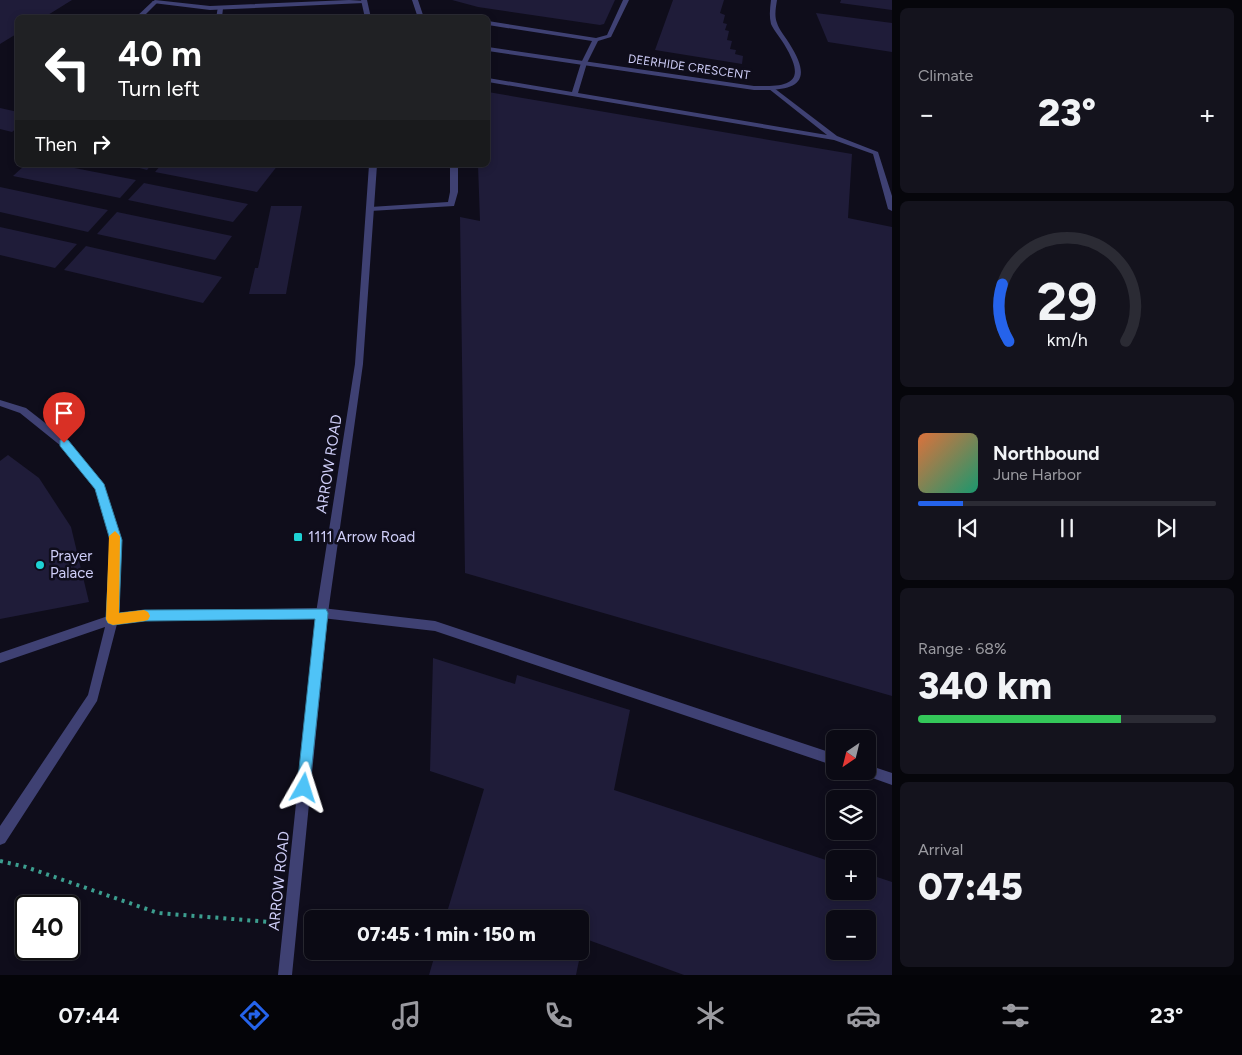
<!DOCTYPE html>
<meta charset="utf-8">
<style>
body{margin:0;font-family:Figtree,sans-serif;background:#14131d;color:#f1f3f6;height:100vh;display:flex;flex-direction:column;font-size:19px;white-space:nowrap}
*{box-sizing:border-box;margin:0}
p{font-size:16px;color:#9a9aa0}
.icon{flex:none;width:28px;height:28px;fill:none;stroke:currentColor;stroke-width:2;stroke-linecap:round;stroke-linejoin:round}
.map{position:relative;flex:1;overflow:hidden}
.panel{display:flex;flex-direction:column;gap:8px;padding:8px;background:#06060b;width:350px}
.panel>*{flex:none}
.top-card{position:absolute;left:15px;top:15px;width:475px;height:152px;border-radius:8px;box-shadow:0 2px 8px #0003,0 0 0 1px #2b2b34;background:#202124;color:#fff;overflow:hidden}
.needle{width:32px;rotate:215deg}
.fabs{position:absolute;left:826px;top:730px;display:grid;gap:10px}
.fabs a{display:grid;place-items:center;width:50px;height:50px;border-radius:8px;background:#0b0a14;box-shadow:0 2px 8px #0003,0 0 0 1px #2b2b34;font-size:25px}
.speed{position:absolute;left:15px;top:895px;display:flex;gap:10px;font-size:25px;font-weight:700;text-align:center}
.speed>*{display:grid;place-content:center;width:65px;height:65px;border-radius:50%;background:#0b0a14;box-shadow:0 2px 8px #0003,0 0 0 1px #2b2b34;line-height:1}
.speed .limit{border:2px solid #111;border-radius:8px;background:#fff;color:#111}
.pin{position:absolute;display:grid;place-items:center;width:42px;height:42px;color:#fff;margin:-51px -21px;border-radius:50% 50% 50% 0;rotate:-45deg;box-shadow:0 0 5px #0007}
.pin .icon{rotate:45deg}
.me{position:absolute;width:55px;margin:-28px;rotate:6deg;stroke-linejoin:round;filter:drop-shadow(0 0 4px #0008)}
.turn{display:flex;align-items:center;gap:18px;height:105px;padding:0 20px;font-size:22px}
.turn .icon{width:65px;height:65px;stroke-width:2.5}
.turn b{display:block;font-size:35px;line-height:42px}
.then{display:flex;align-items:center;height:48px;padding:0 20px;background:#0003;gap:10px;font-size:19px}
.big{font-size:38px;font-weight:800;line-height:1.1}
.panel .tile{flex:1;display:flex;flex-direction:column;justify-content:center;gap:8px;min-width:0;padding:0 18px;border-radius:8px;background:#14131d}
.panel .dial{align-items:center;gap:0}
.dial svg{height:130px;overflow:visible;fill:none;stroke:#2b2b34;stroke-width:7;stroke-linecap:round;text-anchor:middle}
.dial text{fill:#f1f3f6;stroke:none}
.song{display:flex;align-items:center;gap:15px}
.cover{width:60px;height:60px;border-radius:8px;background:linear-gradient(135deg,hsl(20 70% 55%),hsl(160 70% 35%))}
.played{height:5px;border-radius:2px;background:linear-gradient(90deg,#2563eb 15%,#2b2b34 15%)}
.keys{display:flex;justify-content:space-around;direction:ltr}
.heat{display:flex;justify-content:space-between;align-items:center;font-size:28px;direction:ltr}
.charge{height:8px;border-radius:4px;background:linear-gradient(90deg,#34c759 68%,#2b2b34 0)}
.trip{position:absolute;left:304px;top:910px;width:285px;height:50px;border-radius:8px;background:#0b0a14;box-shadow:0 2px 8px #0003,0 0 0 1px #2b2b34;font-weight:800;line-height:50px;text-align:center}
.menu{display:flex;height:80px;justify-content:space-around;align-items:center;background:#040408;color:#9a9aa0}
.menu .icon{width:35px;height:35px}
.menu .current{color:#2563eb}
.menu b{font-size:22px;color:#f1f3f6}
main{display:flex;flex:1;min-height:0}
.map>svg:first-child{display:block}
.building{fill:#1f1c39;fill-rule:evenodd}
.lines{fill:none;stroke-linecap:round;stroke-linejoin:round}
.path{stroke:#3c9e8f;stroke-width:4;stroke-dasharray:3 5;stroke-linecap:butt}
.service{fill:#3f4173;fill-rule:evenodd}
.minor{fill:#3f4173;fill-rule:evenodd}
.tertiary{fill:#3f4173;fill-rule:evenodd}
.route{fill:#4fc3f7;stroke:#337fa1}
.slow{fill:#f59e0b}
.poi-dot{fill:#1ed2d4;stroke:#0f0d1b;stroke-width:2}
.labels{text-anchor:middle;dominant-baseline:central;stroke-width:5;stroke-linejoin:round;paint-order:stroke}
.far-street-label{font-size:12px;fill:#cfcef8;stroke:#0f0d1b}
.street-label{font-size:15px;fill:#cfcef8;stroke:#0f0d1b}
.poi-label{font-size:15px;fill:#cfcef8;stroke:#0f0d1b;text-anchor:start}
</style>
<main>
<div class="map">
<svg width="892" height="975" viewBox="0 0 892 975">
<rect width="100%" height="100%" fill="#0f0d1b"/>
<g class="building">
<path d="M0,0h72l-29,18h-25v15l-18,11z"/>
<path d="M452,0h163l-11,24 -4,1 -122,-18z"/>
<path d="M673,0h51l-4,13 5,2 -2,8 4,1 -2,6 4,1 -2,9 5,1 -2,8 6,1 -1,4 8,2 -1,8 -87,-14z"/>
<path d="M841,0h51v10l-52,-7z"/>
<path d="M816,13l76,10v29l-64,-10z"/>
<path d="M488,92l364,62 -4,64 44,9v469l-427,-123 -5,-356 20,4 -2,-56h10z"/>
<path d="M0,108l18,4v15l-6,5 -12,-3z"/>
<path d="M25,165h34l77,15 -16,18 -107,-22z"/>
<path d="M128,165h23l-4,5z"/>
<path d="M161,165h117l-21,27 -102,-20z"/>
<path d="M144,183l104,21 -15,18 -105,-22z"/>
<path d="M0,187l108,23 -20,22 -88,-20z"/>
<path d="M271,206h31l-16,88h-37l6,-26h3z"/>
<path d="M117,212l115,24 -17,24 -118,-26z"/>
<path d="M0,227l77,17 -22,24 -55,-13z"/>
<path d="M86,246l136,31 -19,26 -139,-33z"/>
<path d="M8,455l31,23 32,49 18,75 -89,17v-158z"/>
<path d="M433,658l82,26 2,-9 113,35 -16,80 221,73v28h33v-17l24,8v93h-208l-101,-37 -3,12v-31h-135l39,-130 -54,-18zM835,919h33v32h-33z"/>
<path d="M436,951h145l-5,24h-147z"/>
</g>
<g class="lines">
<path class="path" d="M0,861l26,6 132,46 112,9"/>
<g class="service">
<path d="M412,0h6l6,18h-6z"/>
<path d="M623,0h6l-18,37 -13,4 -11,22 -9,30 249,42 -58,-46 5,-1 63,48 41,16 14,44v15l-4,-2 -15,-55 -39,-14 -346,-58v-4l84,14 9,-29 11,-22 -104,-16v-4l108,17 11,-3z"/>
<path d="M153,1l5,1 -16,16h-7z"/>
<path d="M218,7l5,1 -1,10h-6z"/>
<path d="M450,165h8v27l-4,14 -84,5 -4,-2 4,-2 78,-5 2,-10z"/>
<path d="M0,400l26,8 41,32 37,44 17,57 -2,72 26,-2 177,-3 113,13 400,133v12l-400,-135 -113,-13 -177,3 -28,3 -20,77 -92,142 -5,2v-19l88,-131 17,-68 -105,36v-10l108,-37 3,-75 -16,-52 -34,-43 -41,-33 -20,-7z"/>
<path d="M868,765l24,8v12l-28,-10 -2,-4h6z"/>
</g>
<g class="minor">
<path d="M155,0l55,6 139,-6 18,1 -3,2 -154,7 -57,-7 -1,-1z"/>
<path d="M771,0h6c-1,7 -3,16 0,23 2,7 8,13 12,20 27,42 5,48 -35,47l-266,-39v-4l266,39c38,1 53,-4 30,-42 -4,-7 -10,-13 -13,-20 -2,-8 -1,-16 0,-24z"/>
</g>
<g class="tertiary">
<path d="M361,0h6l4,18h-6z"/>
<path d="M369,165h8l-14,199 -35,249 -36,362h-14l38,-362 39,-249z"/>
</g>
</g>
<path class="route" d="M64,439l4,1 36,44 18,56 -3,73 26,-3 181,-1 2,4 -19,180 -5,2 -5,-2 -2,-5 18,-169 -170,2 -32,4 -5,-2 -2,-4 4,-79 -15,-51 -35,-43v-6z"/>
<path class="slow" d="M115,531l5,5 -1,77 25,-3 4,2 2,4 -2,4 -4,1 -31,4 -5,-2 -2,-4 3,-83z"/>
<g class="poi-dot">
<rect x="293" y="532" width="10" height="10" rx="2.5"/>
<circle cx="40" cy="565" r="5"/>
</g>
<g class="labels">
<g class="far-street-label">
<text transform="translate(689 67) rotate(8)">DEERHIDE CRESCENT</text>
</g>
<g class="street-label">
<text transform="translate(329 464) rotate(-81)">ARROW ROAD</text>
<text transform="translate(279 881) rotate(-84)">ARROW ROAD</text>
</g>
<g class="poi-label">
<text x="308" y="537">1111 Arrow Road</text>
<text x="50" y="556">Prayer<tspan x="50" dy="17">Palace</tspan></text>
</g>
</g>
</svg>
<div class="fabs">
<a><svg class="needle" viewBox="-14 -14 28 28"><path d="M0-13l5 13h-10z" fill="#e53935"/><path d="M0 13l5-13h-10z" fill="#9a9aa0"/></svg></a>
<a><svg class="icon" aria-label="layers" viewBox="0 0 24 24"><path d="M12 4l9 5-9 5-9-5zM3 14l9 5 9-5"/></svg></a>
<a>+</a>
<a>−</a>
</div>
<div class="speed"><div class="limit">40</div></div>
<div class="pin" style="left:64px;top:443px;background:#d93025"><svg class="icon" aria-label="arrive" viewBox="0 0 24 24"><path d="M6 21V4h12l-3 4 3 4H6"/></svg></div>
<svg class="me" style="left:304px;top:788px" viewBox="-20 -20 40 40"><path d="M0-17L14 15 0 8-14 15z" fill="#4fc3f7" stroke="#fff" stroke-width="4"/></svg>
<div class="trip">07:45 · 1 min · 150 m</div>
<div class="top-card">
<div class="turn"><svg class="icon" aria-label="left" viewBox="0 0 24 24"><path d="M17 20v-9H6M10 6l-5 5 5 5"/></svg><div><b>40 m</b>Turn left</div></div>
<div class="then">Then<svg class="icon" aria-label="right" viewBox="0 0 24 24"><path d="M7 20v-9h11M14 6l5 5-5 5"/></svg></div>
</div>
</div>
<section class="panel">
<div class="tile"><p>Climate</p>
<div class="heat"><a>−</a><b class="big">23°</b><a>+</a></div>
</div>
<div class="tile dial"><svg viewBox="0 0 100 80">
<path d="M14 69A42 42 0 1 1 86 69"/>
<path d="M14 69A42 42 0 0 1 10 34" stroke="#2563eb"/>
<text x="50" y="56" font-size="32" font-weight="700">29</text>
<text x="50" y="72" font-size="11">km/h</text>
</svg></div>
<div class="tile">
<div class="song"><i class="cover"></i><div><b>Northbound</b><p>June Harbor</p></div></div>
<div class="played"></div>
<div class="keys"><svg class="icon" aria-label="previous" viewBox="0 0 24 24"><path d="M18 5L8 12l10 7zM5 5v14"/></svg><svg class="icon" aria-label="pause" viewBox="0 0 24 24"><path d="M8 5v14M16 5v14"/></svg><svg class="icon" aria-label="next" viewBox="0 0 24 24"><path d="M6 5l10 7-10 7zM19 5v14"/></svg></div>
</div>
<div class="tile"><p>Range · 68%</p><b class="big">340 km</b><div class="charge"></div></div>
<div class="tile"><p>Arrival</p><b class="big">07:45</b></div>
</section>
</main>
<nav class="menu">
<b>07:44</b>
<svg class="icon current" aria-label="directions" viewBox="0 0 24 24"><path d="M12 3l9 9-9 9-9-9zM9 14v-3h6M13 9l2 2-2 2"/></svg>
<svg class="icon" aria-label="music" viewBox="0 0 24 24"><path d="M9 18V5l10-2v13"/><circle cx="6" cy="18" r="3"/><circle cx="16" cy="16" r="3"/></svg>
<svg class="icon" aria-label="phone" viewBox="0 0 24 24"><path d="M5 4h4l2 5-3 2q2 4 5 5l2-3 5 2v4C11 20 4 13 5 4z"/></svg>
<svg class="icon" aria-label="climate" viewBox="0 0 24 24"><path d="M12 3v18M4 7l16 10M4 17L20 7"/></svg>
<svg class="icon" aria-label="car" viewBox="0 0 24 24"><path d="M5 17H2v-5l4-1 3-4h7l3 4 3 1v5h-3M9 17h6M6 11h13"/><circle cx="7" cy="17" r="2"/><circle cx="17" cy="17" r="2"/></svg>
<svg class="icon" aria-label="filters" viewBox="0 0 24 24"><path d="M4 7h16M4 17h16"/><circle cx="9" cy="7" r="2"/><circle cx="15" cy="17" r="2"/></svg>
<b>23°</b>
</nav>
